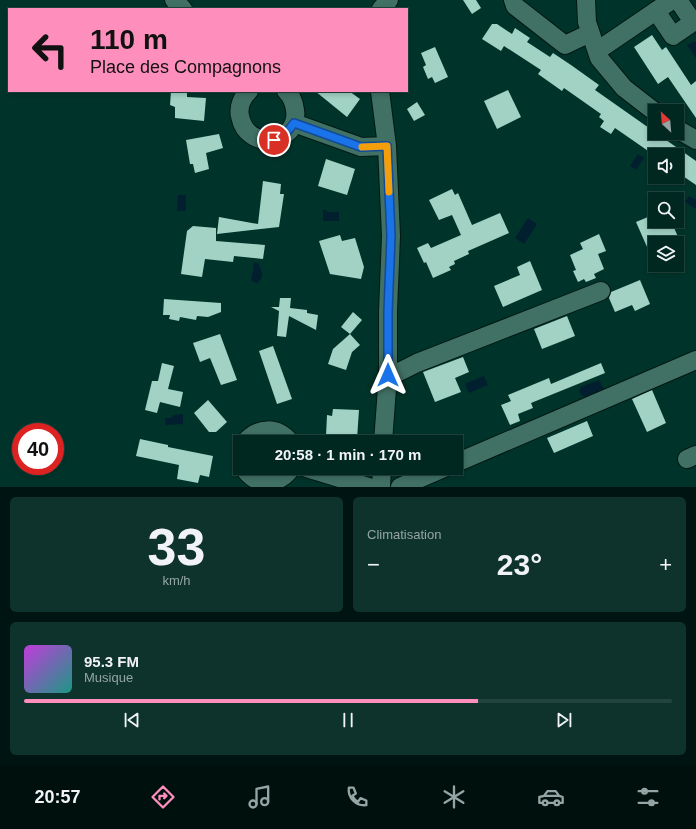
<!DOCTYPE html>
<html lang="fr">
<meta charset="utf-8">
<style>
body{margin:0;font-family:Helvetica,sans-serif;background:#0e332d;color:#f1f3f6;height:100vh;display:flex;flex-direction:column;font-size:15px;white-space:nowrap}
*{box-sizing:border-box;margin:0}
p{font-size:13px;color:#95a5a5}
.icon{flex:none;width:22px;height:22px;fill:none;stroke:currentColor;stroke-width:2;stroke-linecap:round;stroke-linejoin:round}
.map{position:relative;height:487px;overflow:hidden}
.details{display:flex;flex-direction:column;gap:10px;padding:10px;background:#001512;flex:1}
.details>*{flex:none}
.top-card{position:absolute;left:8px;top:8px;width:400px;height:84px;border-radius:0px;box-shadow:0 2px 6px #0003,0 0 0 1px #22443e;background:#fe8ebb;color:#111;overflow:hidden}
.needle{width:26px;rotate:334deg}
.controls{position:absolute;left:648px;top:104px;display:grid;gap:8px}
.controls a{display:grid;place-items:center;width:36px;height:36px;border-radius:0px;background:#002720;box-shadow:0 2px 6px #0003,0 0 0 1px #22443e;font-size:20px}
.speed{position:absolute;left:12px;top:423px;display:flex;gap:8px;font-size:20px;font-weight:700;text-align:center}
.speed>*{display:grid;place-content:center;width:52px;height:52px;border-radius:50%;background:#002720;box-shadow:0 2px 6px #0003,0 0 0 1px #22443e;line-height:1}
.speed .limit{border:6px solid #d22;background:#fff;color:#111}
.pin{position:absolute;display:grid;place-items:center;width:34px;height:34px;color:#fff;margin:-17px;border:2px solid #fff;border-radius:50%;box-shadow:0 1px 4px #0007}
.me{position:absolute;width:44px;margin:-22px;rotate:0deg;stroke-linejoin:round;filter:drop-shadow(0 0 3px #0008)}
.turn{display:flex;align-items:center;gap:14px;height:84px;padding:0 16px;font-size:18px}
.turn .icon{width:52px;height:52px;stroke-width:2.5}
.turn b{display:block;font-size:28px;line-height:34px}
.big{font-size:30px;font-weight:600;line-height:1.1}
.details .widget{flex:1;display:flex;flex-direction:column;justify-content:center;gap:6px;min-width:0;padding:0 14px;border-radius:6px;background:#0e332d}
.details .dial{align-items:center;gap:0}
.dial b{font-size:52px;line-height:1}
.song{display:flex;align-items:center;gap:12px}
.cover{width:48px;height:48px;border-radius:6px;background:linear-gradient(135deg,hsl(290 70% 55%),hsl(170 70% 35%))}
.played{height:4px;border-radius:2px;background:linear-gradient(90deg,#fe8ebb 70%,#22443e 70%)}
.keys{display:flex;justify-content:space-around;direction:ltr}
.heat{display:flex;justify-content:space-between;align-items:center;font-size:22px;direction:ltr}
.details .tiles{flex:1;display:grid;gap:10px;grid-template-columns:1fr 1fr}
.widget:last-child{grid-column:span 2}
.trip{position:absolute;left:233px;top:435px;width:230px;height:40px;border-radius:0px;background:#002720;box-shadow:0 2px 6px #0003,0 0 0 1px #22443e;font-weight:600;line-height:40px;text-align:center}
.dock{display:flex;height:64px;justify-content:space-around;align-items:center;background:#00100d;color:#95a5a5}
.dock .icon{width:28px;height:28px}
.dock .selected{color:#fe8ebb}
.dock b{font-size:18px;color:#f1f3f6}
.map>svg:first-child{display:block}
.water{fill:#011f2f}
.building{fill:#a1d2c4}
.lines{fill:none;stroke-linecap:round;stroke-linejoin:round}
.minor-casing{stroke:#021913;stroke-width:20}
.minor{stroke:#417064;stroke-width:18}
.route-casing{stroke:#114b97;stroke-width:10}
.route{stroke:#1a73e8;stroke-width:7}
.slow{stroke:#f59e0b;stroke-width:7}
</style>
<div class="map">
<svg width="696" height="487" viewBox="0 0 696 487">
<rect width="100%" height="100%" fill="#00342a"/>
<g class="water">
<path d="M695,41l1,2v15l-9,-13z"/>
<path d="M638,154l6,4 -8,12 -6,-4z"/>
<path d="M651,170l4,2v5h7l4,3 -5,6 -14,-10z"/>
<path d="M178,195h8v16h-9z"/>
<path d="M689,196l7,4v9l-11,-7z"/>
<path d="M323,210h4v2h12v9h-16z"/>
<path d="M528,218l9,6 -13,20 -9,-6z"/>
<path d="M254,262l4,1c4,8 7,15 -1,20l-5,-2 -1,-3 3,-9 -1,-4z"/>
<path d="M484,376l4,9 -19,8 -4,-9z"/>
<path d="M599,380l5,9 -19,8 -4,-2 -2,-4 2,-4z"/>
<path d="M183,414v10l-17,1 -1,-7h7l1,-3z"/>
</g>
<g class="building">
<path d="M463,0h13l5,8 -9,6z"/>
<path d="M492,24h5l15,10 3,-6 15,10 -3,4 23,15 3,-4 18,12 28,20 -4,5 101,71v24l-19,-13v-17h-23l-39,-27 -4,6 -11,-7 4,-6 -5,-4 2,-3 -37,-26 -2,3 -24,-17 3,-4 -37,-24 -3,5 -19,-12z"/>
<path d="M652,35l10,15 4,-3 25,38 5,-4v37l-28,-41 -10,7 -24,-37z"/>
<path d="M435,47l13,30 -13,6 -3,-6 -4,2 -5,-12 3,-2 -5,-12z"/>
<path d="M508,90l13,27 -24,12 -13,-28z"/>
<path d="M171,91h16v6l19,1 -2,23 -29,-3v-11l-5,-2z"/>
<path d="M315,91h34l11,8 -13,18z"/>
<path d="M417,102l8,13 -11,6 -7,-12z"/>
<path d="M219,134l4,14 -17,5 3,16 -14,4 -2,-9h-3l-4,-24z"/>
<path d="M326,159l29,10 -8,26 -29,-9z"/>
<path d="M263,181l18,3 -1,10h4l-5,33 -62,7 2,-17 39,7z"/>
<path d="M452,189l3,6 3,-2 14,32 28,-12 9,20 -41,18 1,3 -15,7 1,3 -6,3 2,3 -18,8 -7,-16 -2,1 -7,-15 11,-5 3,5 30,-13 -9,-20 -13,5 -10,-20z"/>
<path d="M655,214v7h16l8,18 -9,4h-15v22l-19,-43z"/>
<path d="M193,226l23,2v13l49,4 -2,14 -29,-3 -1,6 -28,-3 -3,18 -21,-3 6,-43z"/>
<path d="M599,234l7,17 -8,3 6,15 -10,5 2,4 -10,4 -2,-3 -6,3 -5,-11 3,-1 -6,-15 13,-6 -3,-6z"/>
<path d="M340,235l2,6 13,-3 9,29 -3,12 -31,-5 -11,-33z"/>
<path d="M530,261l12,29 -39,17 -9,-21 26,-11 -3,-8z"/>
<path d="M640,280l10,24 -15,7 -3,-6 -17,7 -6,-14 2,-6z"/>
<path d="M280,298h11l-1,10 17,2v3l11,2 -2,15 -27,-14 -3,21 -9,-1 2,-25 -8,-4h8z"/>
<path d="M164,299l57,4v9l-13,5 -11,-1 -1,4 -16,-3 -1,4 -10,-2 1,-4h-7z"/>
<path d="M353,312l9,8 -12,14 -9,-7z"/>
<path d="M567,316l8,20 -33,13 -8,-20z"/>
<path d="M220,334l17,46 -16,5 -11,-27 -10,4 -7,-19z"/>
<path d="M350,334l10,11 -8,7 -6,18 -18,-6 5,-15z"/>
<path d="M273,346l19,53 -15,5 -18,-53z"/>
<path d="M463,357l6,15 -14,6 6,14 -26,10 -12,-30z"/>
<path d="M162,363l12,3 -6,23 15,3 -3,15 -20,-5 -3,11 -12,-3 7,-29h6z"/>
<path d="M601,363l4,10 -74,30 2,5 -15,6 2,7 -10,4 -9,-20 10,-4 -3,-6 41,-17 2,6z"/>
<path d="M652,390l14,33 -19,9 -15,-33z"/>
<path d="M208,400l19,22 -11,10h-7l-15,-19z"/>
<path d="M333,409l26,1 -2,29 -15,-1v-2h-16l1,-21 5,1z"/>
<path d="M587,421l6,15 -39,17 -7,-15z"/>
<path d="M140,439l28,6v2l45,9 -4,21 -9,-2 -2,8 -21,-4 2,-14 -43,-9z"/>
</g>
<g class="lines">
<defs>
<g id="minor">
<path d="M174,0l9,9"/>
<path d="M513,0l2,6 50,39 25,-12"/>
<path d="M586,0l1,22 12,36 25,30 31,24"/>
<path d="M381,9l8,-9"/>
<path d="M656,11l17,25 20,-14 -15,-22"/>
<path d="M597,51l75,-51"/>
<path d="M249,91c-7,6 -11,16 -9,25 7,37 60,28 55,-6 -1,-8 -3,-14 -9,-19"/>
<path d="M380,91l7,55 4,90 -3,76v63l-5,67"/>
<path d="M294,123l67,24 26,-1"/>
<path d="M677,129l19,11"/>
<path d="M388,375l11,-3 18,-9 184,-72"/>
<path d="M245,442c13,-15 32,-16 45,0"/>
<path d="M687,459l9,-4"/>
<path d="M456,463l240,-103"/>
<path d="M244,468c11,19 36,18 47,0"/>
<path d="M306,468l63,19"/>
<path d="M381,487l1,-19"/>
<path d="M400,487l44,-19"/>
</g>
</defs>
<use href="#minor" class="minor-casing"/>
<use href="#minor" class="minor"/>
</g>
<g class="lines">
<defs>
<path id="route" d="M274,140c9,-4 14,-8 20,-17l67,24 26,-1 4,90 -3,76v63"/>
</defs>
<use href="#route" class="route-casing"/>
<use href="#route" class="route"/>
<path class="slow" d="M362,147l25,-1 2,46"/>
</g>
</svg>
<div class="controls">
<a><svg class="needle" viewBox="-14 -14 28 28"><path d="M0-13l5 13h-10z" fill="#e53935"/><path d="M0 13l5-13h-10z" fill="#95a5a5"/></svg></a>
<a><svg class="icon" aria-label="sound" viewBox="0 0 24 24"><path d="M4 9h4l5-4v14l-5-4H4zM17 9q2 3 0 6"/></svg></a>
<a><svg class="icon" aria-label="search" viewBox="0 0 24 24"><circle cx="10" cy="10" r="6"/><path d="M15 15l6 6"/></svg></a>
<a><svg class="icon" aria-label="layers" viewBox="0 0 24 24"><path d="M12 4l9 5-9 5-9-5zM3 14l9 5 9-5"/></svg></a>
</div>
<div class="speed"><div class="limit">40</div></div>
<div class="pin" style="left:274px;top:140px;background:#d93025"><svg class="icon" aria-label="arrive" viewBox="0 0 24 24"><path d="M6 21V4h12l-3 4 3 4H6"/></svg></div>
<svg class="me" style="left:388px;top:375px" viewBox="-20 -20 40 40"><path d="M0-17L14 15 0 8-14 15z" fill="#1a73e8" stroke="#fff" stroke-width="4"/></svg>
<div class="trip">20:58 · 1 min · 170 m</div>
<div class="top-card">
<div class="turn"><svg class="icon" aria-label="left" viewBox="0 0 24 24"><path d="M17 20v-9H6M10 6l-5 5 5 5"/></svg><div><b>110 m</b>Place des Compagnons</div></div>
</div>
</div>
<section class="details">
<div class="tiles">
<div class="widget dial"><b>33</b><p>km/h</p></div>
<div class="widget"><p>Climatisation</p>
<div class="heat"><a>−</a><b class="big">23°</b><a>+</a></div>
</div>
<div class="widget">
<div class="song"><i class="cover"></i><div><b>95.3 FM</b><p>Musique</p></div></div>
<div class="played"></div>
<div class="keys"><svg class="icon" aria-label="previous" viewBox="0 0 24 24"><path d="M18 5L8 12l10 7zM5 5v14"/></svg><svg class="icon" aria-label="pause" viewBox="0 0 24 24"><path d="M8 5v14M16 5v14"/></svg><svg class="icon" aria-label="next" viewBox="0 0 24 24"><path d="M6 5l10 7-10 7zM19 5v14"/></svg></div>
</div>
</div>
</section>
<nav class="dock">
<b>20:57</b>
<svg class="icon selected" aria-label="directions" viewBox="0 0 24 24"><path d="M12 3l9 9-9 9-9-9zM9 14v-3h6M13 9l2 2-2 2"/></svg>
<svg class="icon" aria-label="music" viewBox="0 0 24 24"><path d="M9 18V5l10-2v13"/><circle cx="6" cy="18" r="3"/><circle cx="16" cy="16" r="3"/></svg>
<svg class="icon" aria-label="phone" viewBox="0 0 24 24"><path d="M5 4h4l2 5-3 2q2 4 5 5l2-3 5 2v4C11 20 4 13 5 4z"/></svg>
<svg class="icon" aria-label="climate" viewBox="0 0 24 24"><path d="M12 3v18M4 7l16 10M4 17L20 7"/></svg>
<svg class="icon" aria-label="car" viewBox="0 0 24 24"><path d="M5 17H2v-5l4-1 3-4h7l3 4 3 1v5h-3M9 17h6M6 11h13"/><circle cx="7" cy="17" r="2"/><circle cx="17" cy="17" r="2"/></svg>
<svg class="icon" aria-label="filters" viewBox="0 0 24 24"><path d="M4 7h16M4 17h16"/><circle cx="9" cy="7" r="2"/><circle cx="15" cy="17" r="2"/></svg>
</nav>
